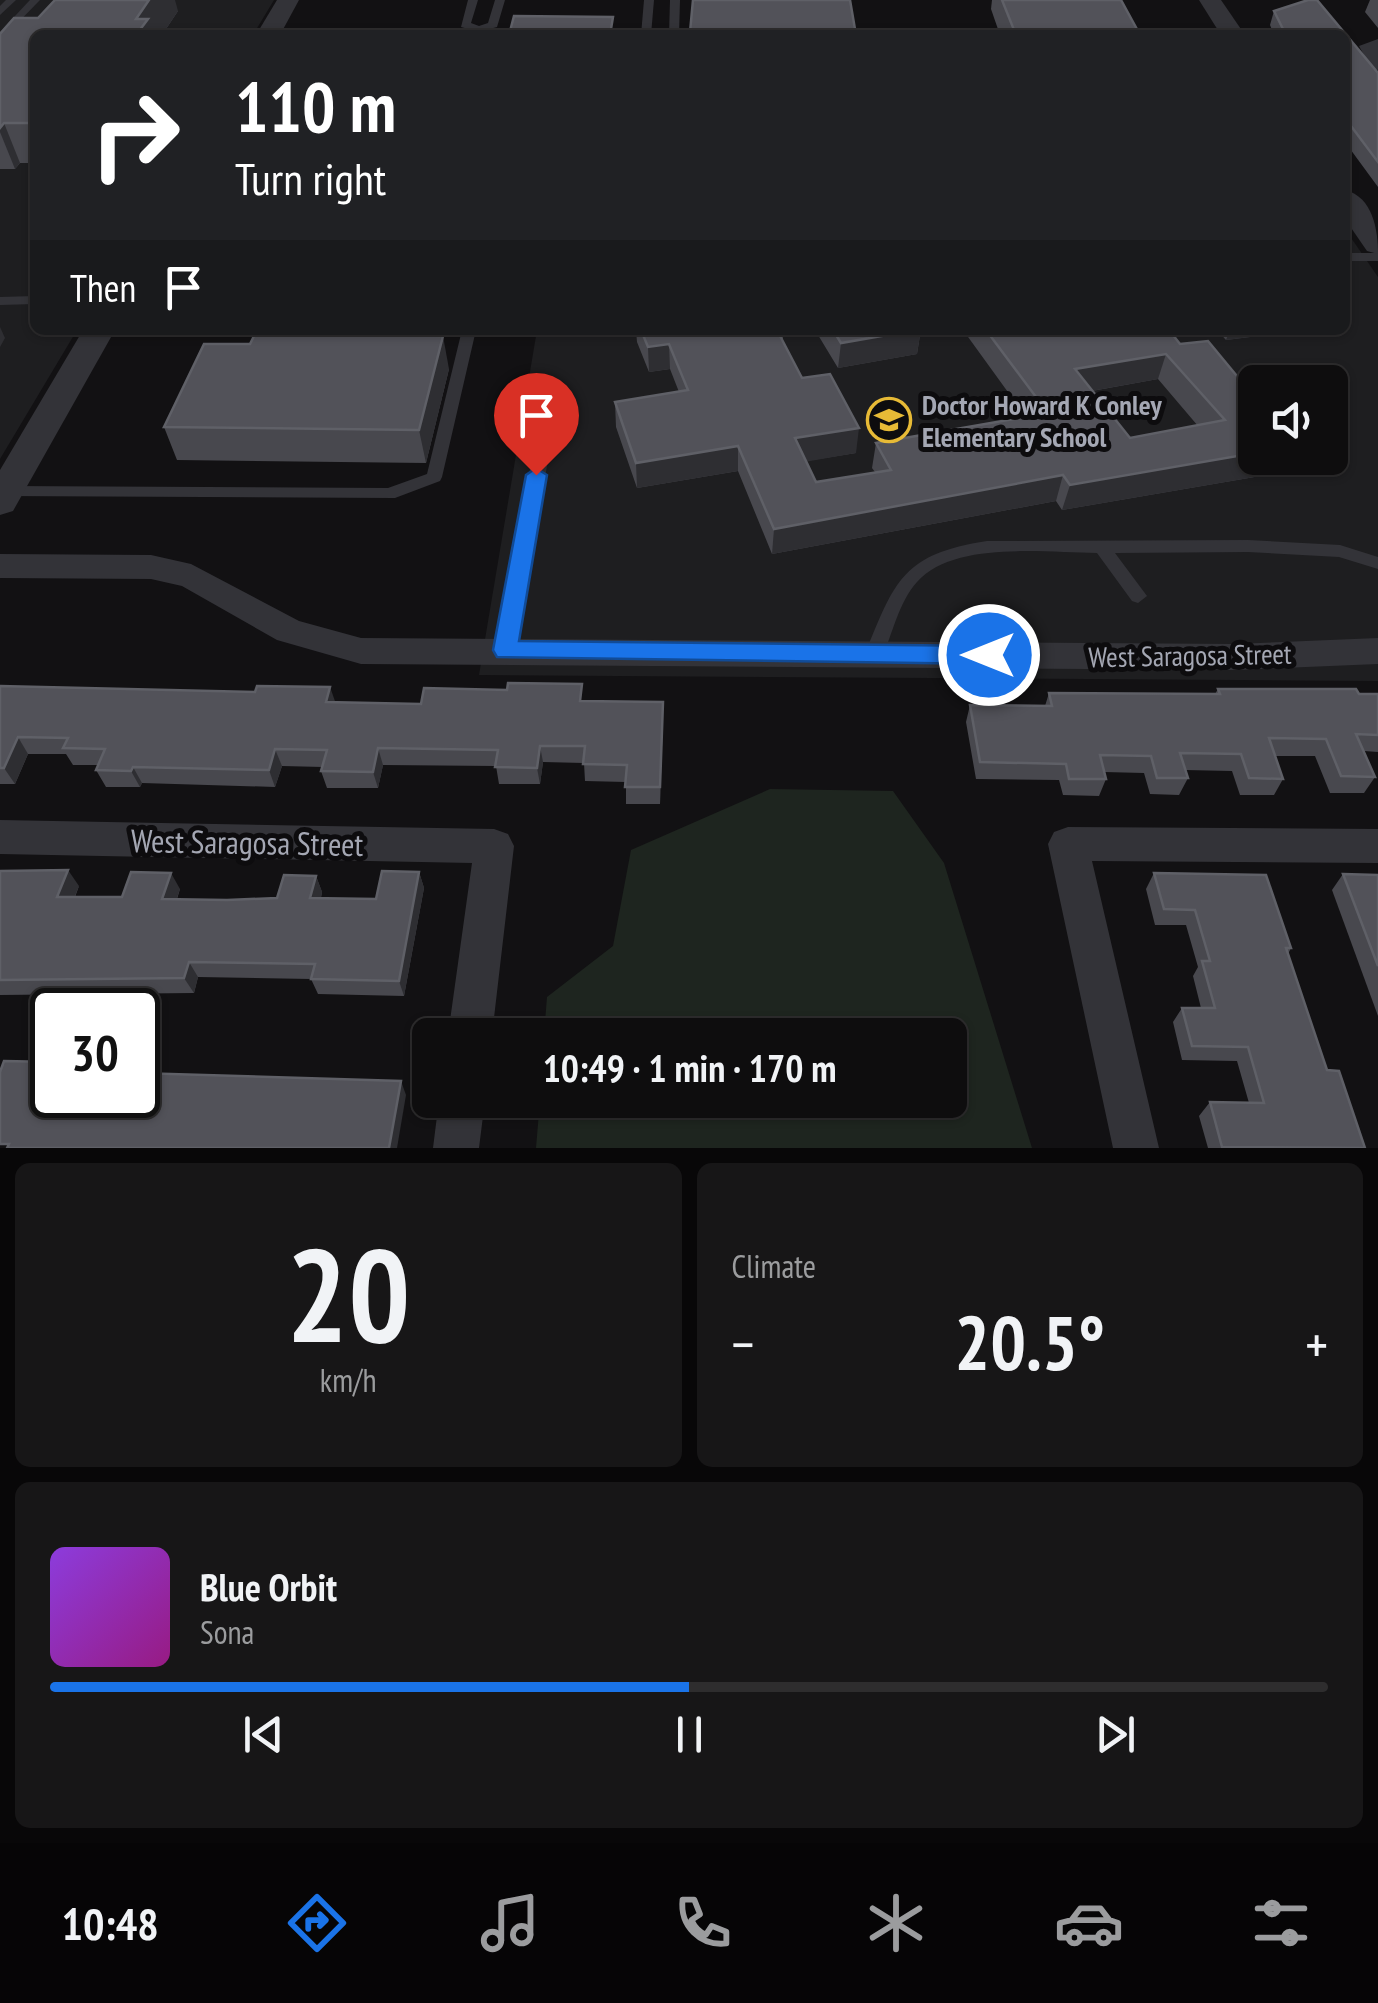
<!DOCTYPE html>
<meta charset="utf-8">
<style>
body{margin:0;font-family:"PT Sans Narrow",sans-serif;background:#171617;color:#f1f3f6;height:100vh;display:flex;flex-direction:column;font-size:38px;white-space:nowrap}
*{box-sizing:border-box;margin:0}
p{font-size:32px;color:#9b9c9e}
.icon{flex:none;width:55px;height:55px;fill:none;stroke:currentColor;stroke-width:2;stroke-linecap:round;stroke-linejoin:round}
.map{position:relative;height:1148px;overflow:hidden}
.side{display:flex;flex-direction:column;gap:15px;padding:15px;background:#080708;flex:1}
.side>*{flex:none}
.top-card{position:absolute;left:30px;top:30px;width:1320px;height:305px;border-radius:15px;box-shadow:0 2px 8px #0004,0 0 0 2px #2e2d2e;background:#202124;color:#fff;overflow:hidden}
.buttons{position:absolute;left:1238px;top:365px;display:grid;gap:20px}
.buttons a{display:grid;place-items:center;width:110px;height:110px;border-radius:15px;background:#0e0d0e;box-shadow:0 2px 8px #0004,0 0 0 2px #2e2d2e;font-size:50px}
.speed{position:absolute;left:30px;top:988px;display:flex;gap:20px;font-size:50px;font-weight:700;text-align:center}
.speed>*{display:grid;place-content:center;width:130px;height:130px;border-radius:50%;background:#0e0d0e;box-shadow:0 2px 8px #0004,0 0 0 2px #2e2d2e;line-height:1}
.speed .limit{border:5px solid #111;border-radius:15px;background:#fff;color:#111}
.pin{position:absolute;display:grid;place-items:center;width:85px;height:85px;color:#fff;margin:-102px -42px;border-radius:50% 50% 50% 0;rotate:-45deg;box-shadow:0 0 10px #0007}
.pin .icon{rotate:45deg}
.me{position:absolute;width:110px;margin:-55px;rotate:270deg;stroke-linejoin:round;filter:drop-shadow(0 0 8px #0008)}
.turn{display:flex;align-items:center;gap:35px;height:210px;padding:0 40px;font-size:45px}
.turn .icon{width:130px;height:130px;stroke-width:2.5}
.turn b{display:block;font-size:70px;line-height:85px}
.then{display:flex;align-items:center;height:95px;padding:0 40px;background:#0003;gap:20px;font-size:38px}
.big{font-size:75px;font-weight:700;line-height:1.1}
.side .tile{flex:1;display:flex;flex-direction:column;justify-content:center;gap:15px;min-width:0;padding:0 35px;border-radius:15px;background:#171617}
.side .dial{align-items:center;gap:0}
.dial b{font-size:130px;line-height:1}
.song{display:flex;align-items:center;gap:30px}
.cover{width:120px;height:120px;border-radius:15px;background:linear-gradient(135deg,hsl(270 70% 55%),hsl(310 70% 35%))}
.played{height:10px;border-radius:5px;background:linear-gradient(90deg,#1a73e8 50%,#2e2d2e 50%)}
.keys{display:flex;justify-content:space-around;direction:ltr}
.heat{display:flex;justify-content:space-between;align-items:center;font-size:55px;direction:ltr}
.side .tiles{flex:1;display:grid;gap:15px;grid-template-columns:1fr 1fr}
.tile:last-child{grid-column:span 2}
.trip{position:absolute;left:412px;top:1018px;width:555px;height:100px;border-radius:15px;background:#0e0d0e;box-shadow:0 2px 8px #0004,0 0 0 2px #2e2d2e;font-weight:700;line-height:100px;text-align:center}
.dock{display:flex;height:160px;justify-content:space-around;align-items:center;background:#060506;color:#9b9c9e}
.dock .icon{width:70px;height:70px}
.dock .current{color:#1a73e8}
.dock b{font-size:45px;color:#f1f3f6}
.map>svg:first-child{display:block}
.built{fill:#1e1e20;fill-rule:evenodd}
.green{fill:#1e251f}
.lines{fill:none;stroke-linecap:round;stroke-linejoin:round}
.service{fill:#333338;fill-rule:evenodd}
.minor{fill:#333338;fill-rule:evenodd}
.tertiary{fill:#333338;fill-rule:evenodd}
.wall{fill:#48484e;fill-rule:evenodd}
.shaded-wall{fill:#2e2e32}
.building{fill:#525259;stroke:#5f6067;stroke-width:2.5;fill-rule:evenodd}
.route{fill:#1a73e8;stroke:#114b97;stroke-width:2.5}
.labels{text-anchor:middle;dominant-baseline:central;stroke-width:10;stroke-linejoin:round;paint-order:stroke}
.poi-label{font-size:28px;font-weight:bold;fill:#a4a7b3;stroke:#0d0c0e;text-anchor:start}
.street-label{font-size:28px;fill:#a4a7b3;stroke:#0d0c0e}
.near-street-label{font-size:32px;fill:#a4a7b3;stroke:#0d0c0e}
</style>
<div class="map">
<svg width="1378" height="1148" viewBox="0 0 1378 1148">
<rect width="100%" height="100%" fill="#121113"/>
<g class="built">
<path d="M0,0h274l-21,35h-218v295h42l-77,129z"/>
<path d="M1345,229l33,48v404l-899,-6 58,-345h808zM1255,382h75v76h-75z"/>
</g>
<path class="green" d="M770,789l123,2 51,72 88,285h-496l4,-48h410v-65h-406l3,-38 66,-51 18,-96z"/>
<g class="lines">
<g class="service">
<path d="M6,0h10l-16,15v-9z"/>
<path d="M30,0h10l-40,41v-9z"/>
<path d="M468,0h10l-7,23 8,3 9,-3 7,-23h10l-8,27 -18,5 -18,-5z"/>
<path d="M644,0h10l-3,35h-10z"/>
<path d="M670,0h10l-1,35h-10z"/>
<rect x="1345" y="253" width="33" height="8"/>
<path d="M35,296v8l-35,1v-8z"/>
<path d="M462,330h14l-34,147 -2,4 -45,17 -395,-2v-8l6,-2 382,2 39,-14z"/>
<path d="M549,405l8,5 -43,241 -2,5h-14l-2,-5 45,-241z"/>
<path d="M1248,540l92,5 38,12v12l-39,-12 -91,-5 -133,1 32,43 -9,7 -6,-2 -35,-48c-51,0 -143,-13 -180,29 -19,21 -24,52 -36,77h-14l-2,-5c30,-74 38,-100 122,-113z"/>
</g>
<g class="minor">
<path d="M1378,39v31l-7,-2 -12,-22z"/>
<path d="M0,554l151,1 40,9 108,57 62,17 874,6 143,-6v26l-143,6 -874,-6 -84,-24 -95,-54 -31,-7 -151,-1z"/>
<path d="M0,820l494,9 14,5 6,12 -22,189h-44l24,-172 -472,-9z"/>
<path d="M1068,827l310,2v34l-286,-2 67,287h-46l-65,-304 6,-12z"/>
<path d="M439,1100h46l-6,48h-46z"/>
</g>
<g class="tertiary">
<path d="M277,0h22l-19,35h-24z"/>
<path d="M1199,0h22l24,35h-24z"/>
<path d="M1345,190c28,7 33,40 33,64l-11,-3 -22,-32z"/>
<path d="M83,330h32l-102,181 -13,4v-45z"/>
</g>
</g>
<g class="wall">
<path d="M992,0h129l18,33v2h-139l-9,-26z"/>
<path d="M1308,0h9l61,73v114l-33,-45v-107h-71l-4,-10 4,-14z"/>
<path d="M1370,0h8v28l-13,-16z"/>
<path d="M178,11l-16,24h-127v128h-15l-5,6h-15v-135l38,-16z"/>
<path d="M636,330h147v12l19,36 54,75 -50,8 10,21 59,-10 -3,-4 4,-25 150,-26 -63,-87h206l86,128h35l-6,14 -222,38 -6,-9 -284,53 -34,-83 -101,17 -21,-61 -1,-25 64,-10 -9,-23 -21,3 -12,-30zM1158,379l40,47 -68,12 -38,-47z"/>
<path d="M815,330h134l-29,5 -3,19 -79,14z"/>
<path d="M1217,330h43l-2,6 -32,4z"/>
<path d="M449,369l-23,94 -249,-3 -13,-33z"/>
<path d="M0,686l335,16 86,2 163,-3 79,18 -3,85h-34v-22l-41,-1 -1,-18 -41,-1 -3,22h-41l-3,-18 -113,-1 -5,23h-51l-6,-17 2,-4 -41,-1 -7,21 -133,-4 -2,4h-34l-10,-17 2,-5h-25l-7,-11h-38l-13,30h-15z"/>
<path d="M1218,689l160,5v58l-14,-1 11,26 -11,16h-34l-15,-37h-40l8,23 -9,16h-34l-8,-24 -47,-1 3,8 -9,17 -29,-1 -6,-21 -40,-1 2,7 -7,17 -36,-1 -4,-15 -83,-1 -10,-57 4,-17 75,1 4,-13 166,1z"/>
<path d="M419,872l5,16 -20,108 -86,-2 -7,-15 -113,-2 -4,16 -194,2v-15l79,-94 -4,11h47l58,-8 -3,10 50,1 50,-2 39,-22 6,16 -1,6 55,1z"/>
<path d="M1154,873l137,75 -3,6 39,116 38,78h-157l-9,-32 11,-14 39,1 -12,-42 -55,-1 -9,-38 9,-14h19l-8,-32 5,-9 -12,-42h-31l-9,-36z"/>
<path d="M1343,874l35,1v141l-46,-126z"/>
</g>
<g class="shaded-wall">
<path d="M149,0h26l3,11 -16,24h-26v-16z"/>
<path d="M4,123l16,40 -5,6 -15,-37v-4z"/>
<path d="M0,327l5,11 -5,9z"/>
<path d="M907,330h42l-29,5 -3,19 -79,14 3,-25z"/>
<path d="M1230,330h30l-2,6 -32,4z"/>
<path d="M443,336l6,33 -23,94 -7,-33z"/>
<path d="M669,344l1,25 -21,3 -1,-25z"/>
<path d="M1166,354l-8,25 -89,16 6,-26z"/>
<path d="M859,428l-3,25 -63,11 2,-26z"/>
<path d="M738,446v25l-101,17 -1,-25z"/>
<path d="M1255,453v5h35l-6,14 -222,38 8,-25z"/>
<path d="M1063,475l-7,26 -284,53 2,-25z"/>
<path d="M330,687l6,17 -10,-2z"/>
<path d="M663,702v17l-3,85v-17z"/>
<path d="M18,737l10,17 -13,30 -11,-16z"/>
<path d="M540,746l3,16 -3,22 -3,-16z"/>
<path d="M378,748l5,17 -5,23 -5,-16z"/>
<path d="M275,749l7,17 -7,21 -6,-17z"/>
<path d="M133,767l9,16 -2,4 -9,-16z"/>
<path d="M68,870l11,16 -11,27 -11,-16z"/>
<path d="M419,872l5,16 -20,108 -5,-15z"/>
<path d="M171,873l9,16 -9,26 -9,-16z"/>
<path d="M316,876l6,16 -5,22 -7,-16z"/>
<path d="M189,962l9,15 -4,16 -10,-15z"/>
<path d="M401,1081l5,14 -9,53h-8z"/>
</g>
<g class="building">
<path d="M55,0h94l-13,19h12l-12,16h-101v88h-31l-4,5v-94l14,-16h24z"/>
<path d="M693,0h157l6,35h-189v-3h23z"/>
<path d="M1002,0h119l18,33h-18l1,2h-106z"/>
<path d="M1308,0h9l61,73v89l-33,-44v-83h-59l-12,-24z"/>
<path d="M514,16l99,1 -3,18h-101z"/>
<path d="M641,330h142l-5,2 24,46 28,-4 29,54 -64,10 21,44 75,-12 -15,-27 172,-30 -62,-83h183l11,14 28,-3 47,57v55l-185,32 -7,-10 -289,54 -36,-83 -102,17 -21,-61 73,-12 -19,-46 -21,3zM1166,354l59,66 -95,18 -55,-69z"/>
<path d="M833,330h83l-75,13z"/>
<path d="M255,334l188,2 -24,94 -255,-3 40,-83h46z"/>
<path d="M508,683l74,1 -2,17 83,1 -3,85h-35l2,-22 -44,-1 2,-18h-45l-3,22 -42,-1 3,-17 -120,-2 -5,24 -52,-1 6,-21 -52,-1 -6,21 -136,-3 -2,4 -35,-1 9,-21 -42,-1 5,-10 -50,-1 -14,31h-4v-82l255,6 2,-6 73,1 -4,15 95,2 3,-16 83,2z"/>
<path d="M1218,689h138l3,5h19v41l-22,-1 19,43 -34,-1 -15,-37 -57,-1 14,41 -34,-1 -8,-24 -61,-1 8,25h-31l-6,-22 -51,-1 6,24h-37l-3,-15 -86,-2 -10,-57 82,1 -3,-13 171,1z"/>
<path d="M68,870l-11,27h65l9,-25 40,1 -9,26 65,1 50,-2 7,-23 32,1 -6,22 66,1 6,-28 37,1 -20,109 -88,-2 4,-15 -126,-2 -5,16 -184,2v-109z"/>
<path d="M1154,873l112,2 25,73h-5l41,122 12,1 26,77 -143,-1 -12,-45 54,1 -16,-56 -56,-1 -10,-38h33l-13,-47h8l-15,-51 -31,-1z"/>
<path d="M1343,874l35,1v91z"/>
<path d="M4,1061l48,1v33h86v-22l263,8 -12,67h-382l2,-4h-9v-72z"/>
</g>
<path class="route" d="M536,468l11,7 -28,166 470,5 9,3 3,6 -3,7 -9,2 -492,-7 -4,-7 33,-175z"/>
<defs>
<symbol id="school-ring" viewBox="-11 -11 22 22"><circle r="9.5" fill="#0d0c0e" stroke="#e7ba36" stroke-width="1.5"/><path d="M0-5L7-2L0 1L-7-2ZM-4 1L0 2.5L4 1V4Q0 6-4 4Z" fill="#e7ba36"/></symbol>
</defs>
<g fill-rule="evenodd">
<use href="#school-ring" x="864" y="395" width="50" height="50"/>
</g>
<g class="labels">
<g class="poi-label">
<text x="922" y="404">Doctor Howard K Conley<tspan x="922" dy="32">Elementary School</tspan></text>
</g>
<g class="street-label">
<text transform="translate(1190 655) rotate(-1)">West Saragosa Street</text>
</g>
<g class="near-street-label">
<text transform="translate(247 842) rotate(1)">West Saragosa Street</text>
</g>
</g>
</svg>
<div class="buttons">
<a><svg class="icon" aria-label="sound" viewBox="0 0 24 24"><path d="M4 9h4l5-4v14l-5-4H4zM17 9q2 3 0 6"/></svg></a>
</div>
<div class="speed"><div class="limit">30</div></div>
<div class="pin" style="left:536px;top:475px;background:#d93025"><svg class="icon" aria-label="arrive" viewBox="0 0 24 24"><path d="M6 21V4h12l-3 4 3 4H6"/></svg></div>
<svg class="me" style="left:989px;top:655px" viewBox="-20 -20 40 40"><circle r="17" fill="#1a73e8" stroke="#fff" stroke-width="3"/><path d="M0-11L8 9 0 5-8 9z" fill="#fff"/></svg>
<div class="trip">10:49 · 1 min · 170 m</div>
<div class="top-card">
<div class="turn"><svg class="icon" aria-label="right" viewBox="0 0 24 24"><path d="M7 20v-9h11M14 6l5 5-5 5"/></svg><div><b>110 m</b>Turn right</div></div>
<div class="then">Then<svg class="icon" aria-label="arrive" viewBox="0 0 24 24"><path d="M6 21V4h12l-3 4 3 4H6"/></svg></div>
</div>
</div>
<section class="side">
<div class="tiles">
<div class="tile dial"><b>20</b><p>km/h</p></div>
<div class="tile"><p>Climate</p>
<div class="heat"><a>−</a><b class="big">20.5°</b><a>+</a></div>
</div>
<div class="tile">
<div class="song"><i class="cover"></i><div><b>Blue Orbit</b><p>Sona</p></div></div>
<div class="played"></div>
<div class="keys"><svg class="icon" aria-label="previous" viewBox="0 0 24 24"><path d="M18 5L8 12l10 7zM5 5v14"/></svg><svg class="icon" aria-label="pause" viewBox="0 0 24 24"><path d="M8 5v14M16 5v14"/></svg><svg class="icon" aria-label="next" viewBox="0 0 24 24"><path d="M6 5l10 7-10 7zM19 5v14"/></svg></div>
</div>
</div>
</section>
<nav class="dock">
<b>10:48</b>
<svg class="icon current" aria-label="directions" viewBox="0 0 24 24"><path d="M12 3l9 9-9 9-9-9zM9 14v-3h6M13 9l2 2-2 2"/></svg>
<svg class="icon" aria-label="music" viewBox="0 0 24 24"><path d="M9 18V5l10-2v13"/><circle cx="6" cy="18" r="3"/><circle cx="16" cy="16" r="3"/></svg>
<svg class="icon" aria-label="phone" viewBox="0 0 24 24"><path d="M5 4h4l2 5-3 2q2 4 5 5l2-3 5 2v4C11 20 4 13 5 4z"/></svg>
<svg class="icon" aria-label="climate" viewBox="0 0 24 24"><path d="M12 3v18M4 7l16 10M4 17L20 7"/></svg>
<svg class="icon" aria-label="car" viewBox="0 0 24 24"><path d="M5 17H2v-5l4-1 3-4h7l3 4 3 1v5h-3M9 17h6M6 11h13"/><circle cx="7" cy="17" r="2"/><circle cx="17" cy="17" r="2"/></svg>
<svg class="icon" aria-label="filters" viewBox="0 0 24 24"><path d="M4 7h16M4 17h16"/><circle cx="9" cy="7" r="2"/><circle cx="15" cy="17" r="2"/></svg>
</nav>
